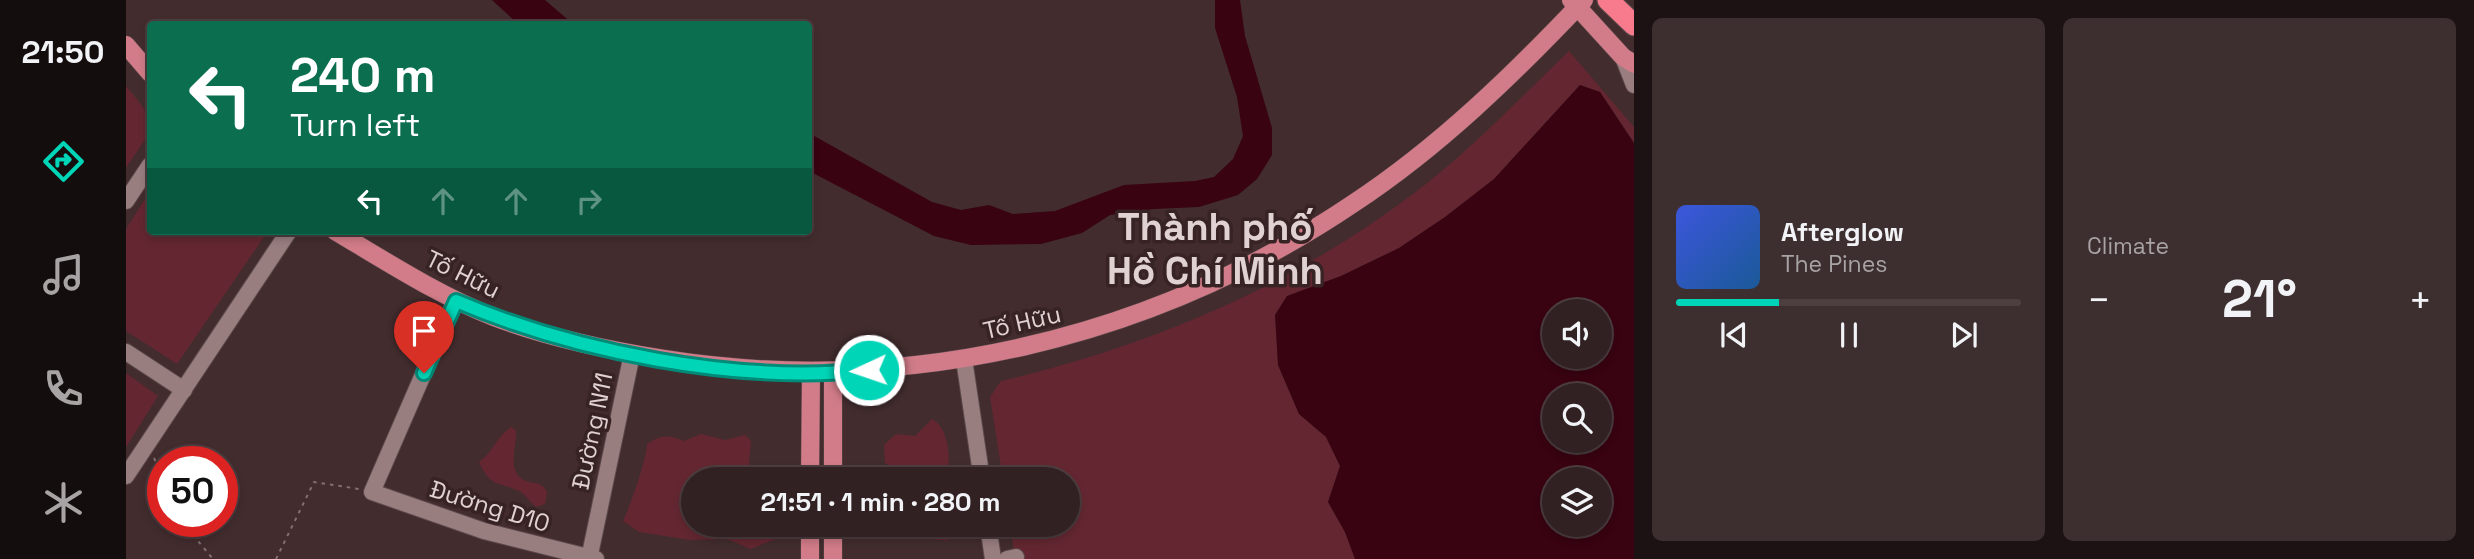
<!DOCTYPE html>
<meta charset="utf-8">
<style>
body{margin:0;font-family:"Space Grotesk",sans-serif;background:#3d2e2f;color:#f1f3f6;height:100vh;display:flex;flex-direction:column;font-size:26px;white-space:nowrap}
*{box-sizing:border-box;margin:0}
p{font-size:23px;color:#a8a3a5}
.icon{flex:none;width:38px;height:38px;fill:none;stroke:currentColor;stroke-width:2;stroke-linecap:round;stroke-linejoin:round}
.map{position:relative;flex:1;overflow:hidden}
.sheet{display:flex;flex-direction:column;gap:18px;padding:18px;background:#1c1213;width:840px}
.sheet>*{flex:none}
.banner{position:absolute;left:21px;top:21px;width:665px;height:214px;border-radius:7px;box-shadow:0 4px 10px #0003,0 0 0 2px #4d3e40;background:#0b6e4f;color:#fff;overflow:hidden}
.fabs{position:absolute;left:1416px;top:299px;display:grid;gap:14px}
.fabs a{display:grid;place-items:center;width:70px;height:70px;border-radius:50%;background:#322122;box-shadow:0 4px 10px #0003,0 0 0 2px #4d3e40;font-size:35px}
.speed{position:absolute;left:21px;top:446px;display:flex;gap:14px;font-size:35px;font-weight:700;text-align:center}
.speed>*{display:grid;place-content:center;width:91px;height:91px;border-radius:50%;background:#322122;box-shadow:0 4px 10px #0003,0 0 0 2px #4d3e40;line-height:1}
.speed .limit{border:10px solid #d22;background:#fff;color:#111}
.pin{position:absolute;display:grid;place-items:center;width:60px;height:60px;color:#fff;margin:-72px -30px;border-radius:50% 50% 50% 0;rotate:-45deg;box-shadow:0 0 7px #0007}
.pin .icon{rotate:45deg}
.me{position:absolute;width:77px;margin:-38px;rotate:267deg;stroke-linejoin:round;filter:drop-shadow(0 0 5px #0008)}
.turn{display:flex;align-items:center;gap:24px;height:147px;padding:0 28px;font-size:32px}
.turn .icon{width:91px;height:91px;stroke-width:2.5}
.turn b{display:block;font-size:49px;line-height:60px}
.lanes{display:flex;align-items:center;height:66px;padding:0 28px;background:#0003;justify-content:center;gap:35px;direction:ltr}
.lanes .off{opacity:.35}
.big{font-size:52px;font-weight:700;line-height:1.1}
.sheet .widget{flex:1;display:flex;flex-direction:column;justify-content:center;gap:10px;min-width:0;padding:0 24px;border-radius:10px;background:#3d2e2f}
.song{display:flex;align-items:center;gap:21px}
.cover{width:84px;height:84px;border-radius:10px;background:linear-gradient(135deg,hsl(230 70% 55%),hsl(210 70% 35%))}
.played{height:7px;border-radius:4px;background:linear-gradient(90deg,#00d5b7 30%,#4d3e40 30%)}
.keys{display:flex;justify-content:space-around;direction:ltr}
.heat{display:flex;justify-content:space-between;align-items:center;font-size:38px;direction:ltr}
.sheet .tiles{flex:1;display:grid;gap:18px;grid-template-columns:repeat(2,1fr)}
.trip{position:absolute;left:555px;top:467px;width:399px;height:70px;border-radius:35px;background:#322122;box-shadow:0 4px 10px #0003,0 0 0 2px #4d3e40;font-weight:700;line-height:70px;text-align:center}
main{display:flex;flex:1;min-height:0}
.tabs{display:flex;flex-direction:column;width:126px;justify-content:space-around;align-items:center;background:#140d0e;color:#a8a3a5}
.tabs .icon{width:49px;height:49px}
.tabs .active{color:#00d5b7}
.tabs b{font-size:32px;color:#f1f3f6}
.map>svg:first-child{display:block}
.green{fill:#642731}
.water{fill:#390311;fill-rule:evenodd}
.lines{fill:none;stroke-linecap:round;stroke-linejoin:round}
.minor-casing{stroke:#5c494b;stroke-width:18}
.major-casing{stroke:#5c494b;stroke-width:19}
.highway-casing{stroke:#5c494b;stroke-width:23}
.path{stroke:#836f71;stroke-width:2;stroke-dasharray:3.5 5;stroke-linecap:butt}
.minor{stroke:#997e80;stroke-width:16}
.major{stroke:#d17c88;stroke-width:18}
.highway{stroke:#f77a8d;stroke-width:21}
.route-casing{stroke:#008a77;stroke-width:18}
.route{stroke:#00d5b7;stroke-width:12}
.labels{text-anchor:middle;dominant-baseline:central;stroke-width:7;stroke-linejoin:round;paint-order:stroke}
.street-label{font-size:24px;fill:#e0d1d2;stroke:#372224}
.town-label{font-size:38px;font-weight:bold;fill:#e0d1d2;stroke:#372224}
</style>
<main>
<nav class="tabs">
<b>21:50</b>
<svg class="icon active" aria-label="directions" viewBox="0 0 24 24"><path d="M12 3l9 9-9 9-9-9zM9 14v-3h6M13 9l2 2-2 2"/></svg>
<svg class="icon" aria-label="music" viewBox="0 0 24 24"><path d="M9 18V5l10-2v13"/><circle cx="6" cy="18" r="3"/><circle cx="16" cy="16" r="3"/></svg>
<svg class="icon" aria-label="phone" viewBox="0 0 24 24"><path d="M5 4h4l2 5-3 2q2 4 5 5l2-3 5 2v4C11 20 4 13 5 4z"/></svg>
<svg class="icon" aria-label="climate" viewBox="0 0 24 24"><path d="M12 3v18M4 7l16 10M4 17L20 7"/></svg>
</nav>
<div class="map">
<svg width="1508" height="559" viewBox="0 0 1508 559">
<rect width="100%" height="100%" fill="#422c2e"/>
<g class="green">
<path d="M1443,51l65,76v16l-34,-51 -20,-7 -86,94 -49,38 -46,31 -58,28 -54,20 -12,19 3,50 21,49 27,23 14,29 -12,36 17,30 10,27h-340l-5,-34h58v-45l-65,-1 -13,-82 11,-16c149,-35 289,-94 412,-187 56,-42 106,-95 156,-143z"/>
<path d="M0,86c35,41 28,40 0,82z"/>
<path d="M24,191v40h118l-91,133 -51,-33v-102z"/>
<path d="M0,373l32,23 -32,51z"/>
<path d="M806,419c17,8 20,44 14,60h-54l-3,-14 -4,-2 -1,-18 12,-11 19,2z"/>
<path d="M385,427l5,3c1,16 -9,39 6,49 6,4 14,3 21,7l4,6 -2,12 -9,3c-6,-5 -11,-13 -17,-16 -22,-10 -28,-3 -40,-29 14,-10 18,-26 32,-35z"/>
<path d="M575,434l24,6 20,-5 6,6 -2,21 6,17 -62,1v45h86l-3,14 -25,10 -24,-10 -37,1 -51,-8 -16,-11c7,-14 24,-63 24,-77 13,-9 22,-10 37,-3z"/>
<path d="M776,525h56l1,2 -10,13c-14,1 -39,-4 -47,-15z"/>
</g>
<g class="water">
<path d="M366,0h53l28,24h-55z"/>
<path d="M1089,0h25l5,36 27,92v27l-15,24 -19,16 -39,12 -45,2 -44,6 -28,18 -41,11 -70,1 -37,-9 -125,-65v-38l123,69 29,8 28,-5 24,9 42,-3 69,-26 71,-4 19,-4 19,-18 10,-23 -6,-39 -22,-69z"/>
<path d="M1454,85l20,7 34,51v416h-279l-10,-27 -17,-30 12,-36 -14,-29 -27,-23 -21,-49 -3,-50 12,-19 54,-20 58,-28 46,-31 49,-38zM1428,312h46v45h-46zM1428,396h46v45h-46zM1428,480h46v45h-46z"/>
</g>
<g class="lines">
<defs>
<g id="minor">
<path d="M1497,57l11,28"/>
<path d="M0,201l24,-36"/>
<path d="M329,301l-83,191 112,39 112,28"/>
<path d="M0,352l58,38"/>
<path d="M838,359l18,121"/>
<path d="M0,476l163,-245"/>
<path d="M862,525l5,34"/>
<path d="M463,559l43,-205"/>
<path d="M881,559l9,-2"/>
</g>
<g id="major">
<path d="M1445,0l52,57 11,7"/>
<path d="M0,45l24,28"/>
<path d="M209,231c52,31 103,64 159,86 55,21 112,33 170,42 242,38 487,-19 690,-156 85,-56 160,-129 230,-203"/>
<path d="M684,480l1,-107"/>
<path d="M707,480v-108"/>
<path d="M684,525v34"/>
<path d="M707,525v34"/>
</g>
<path id="highway" d="M1482,0l26,25"/>
</defs>
<use href="#minor" class="minor-casing"/>
<use href="#major" class="major-casing"/>
<use href="#highway" class="highway-casing"/>
<g class="path">
<path d="M28,458l9,21"/>
<path d="M56,522l31,37"/>
<path d="M150,559l38,-77 45,7"/>
</g>
<use href="#minor" class="minor"/>
<use href="#major" class="major"/>
<use href="#highway" class="highway"/>
</g>
<g class="lines">
<defs>
<path id="route" d="M298,373l32,-72c120,51 281,83 413,69"/>
</defs>
<use href="#route" class="route-casing"/>
<use href="#route" class="route"/>
</g>
<g class="labels">
<g class="street-label">
<text transform="translate(337 274) rotate(26)">Tố Hữu</text>
<text transform="translate(896 322) rotate(-13)">Tố Hữu</text>
<text transform="translate(466 431) rotate(-78)">Đường N11</text>
<text transform="translate(364 506) rotate(17)">Đường D10</text>
</g>
<g class="town-label">
<text x="1089" y="227">Thành phố<tspan x="1089" dy="44">Hồ Chí Minh</tspan></text>
</g>
</g>
</svg>
<div class="fabs">
<a><svg class="icon" aria-label="sound" viewBox="0 0 24 24"><path d="M4 9h4l5-4v14l-5-4H4zM17 9q2 3 0 6"/></svg></a>
<a><svg class="icon" aria-label="search" viewBox="0 0 24 24"><circle cx="10" cy="10" r="6"/><path d="M15 15l6 6"/></svg></a>
<a><svg class="icon" aria-label="layers" viewBox="0 0 24 24"><path d="M12 4l9 5-9 5-9-5zM3 14l9 5 9-5"/></svg></a>
</div>
<div class="speed"><div class="limit">50</div></div>
<div class="pin" style="left:298px;top:373px;background:#d93025"><svg class="icon" aria-label="arrive" viewBox="0 0 24 24"><path d="M6 21V4h12l-3 4 3 4H6"/></svg></div>
<svg class="me" style="left:743px;top:370px" viewBox="-20 -20 40 40"><circle r="17" fill="#00d5b7" stroke="#fff" stroke-width="3"/><path d="M0-11L8 9 0 5-8 9z" fill="#fff"/></svg>
<div class="trip">21:51 · 1 min · 280 m</div>
<div class="banner">
<div class="turn"><svg class="icon" aria-label="left" viewBox="0 0 24 24"><path d="M17 20v-9H6M10 6l-5 5 5 5"/></svg><div><b>240 m</b>Turn left</div></div>
<div class="lanes"><svg class="icon" aria-label="left" viewBox="0 0 24 24"><path d="M17 20v-9H6M10 6l-5 5 5 5"/></svg><svg class="icon off" aria-label="ahead" viewBox="0 0 24 24"><path d="M12 20V5M6 11l6-6 6 6"/></svg><svg class="icon off" aria-label="ahead" viewBox="0 0 24 24"><path d="M12 20V5M6 11l6-6 6 6"/></svg><svg class="icon off" aria-label="right" viewBox="0 0 24 24"><path d="M7 20v-9h11M14 6l5 5-5 5"/></svg></div>
</div>
</div>
<section class="sheet">
<div class="tiles">
<div class="widget">
<div class="song"><i class="cover"></i><div><b>Afterglow</b><p>The Pines</p></div></div>
<div class="played"></div>
<div class="keys"><svg class="icon" aria-label="previous" viewBox="0 0 24 24"><path d="M18 5L8 12l10 7zM5 5v14"/></svg><svg class="icon" aria-label="pause" viewBox="0 0 24 24"><path d="M8 5v14M16 5v14"/></svg><svg class="icon" aria-label="next" viewBox="0 0 24 24"><path d="M6 5l10 7-10 7zM19 5v14"/></svg></div>
</div>
<div class="widget"><p>Climate</p>
<div class="heat"><a>−</a><b class="big">21°</b><a>+</a></div>
</div>
</div>
</section>
</main>
